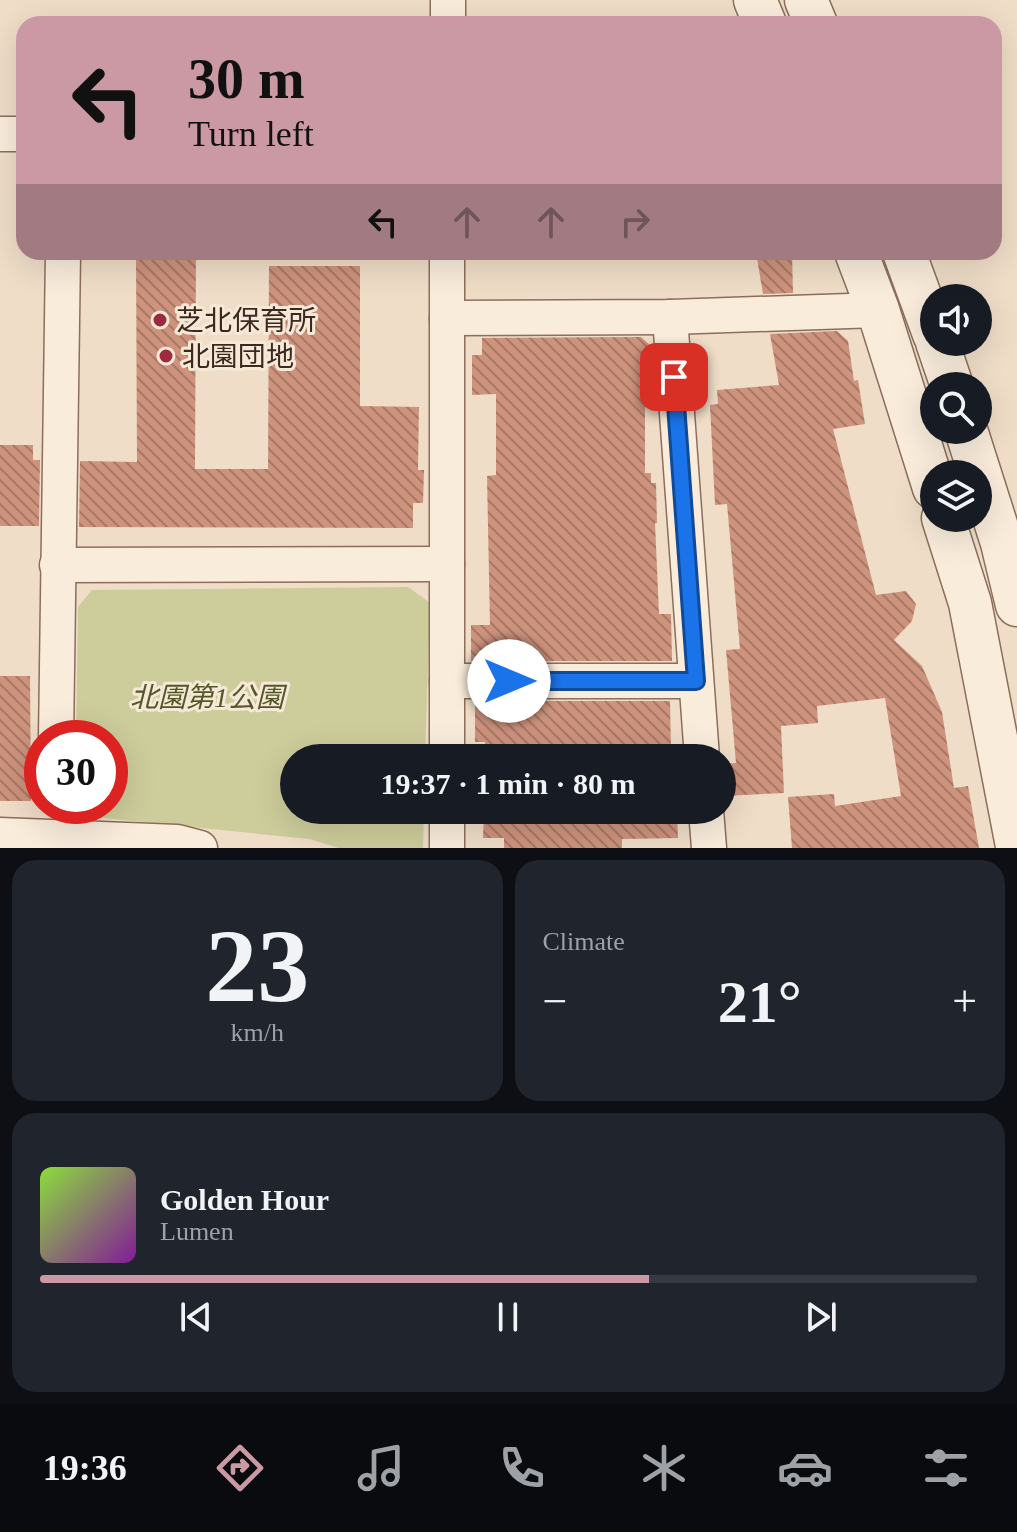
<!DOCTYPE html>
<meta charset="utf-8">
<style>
body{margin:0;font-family:"Times New Roman","Noto Sans JP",serif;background:#20242c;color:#f1f3f6;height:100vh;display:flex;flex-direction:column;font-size:30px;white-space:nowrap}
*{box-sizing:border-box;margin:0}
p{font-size:26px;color:#9ea1a6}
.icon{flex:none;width:44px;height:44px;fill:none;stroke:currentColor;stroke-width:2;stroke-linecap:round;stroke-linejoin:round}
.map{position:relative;height:848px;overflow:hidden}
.sheet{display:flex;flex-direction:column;gap:12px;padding:12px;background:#0d0f14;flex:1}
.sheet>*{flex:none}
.hud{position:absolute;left:16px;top:16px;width:986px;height:244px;border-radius:24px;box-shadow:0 8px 32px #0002;background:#ca99a3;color:#111;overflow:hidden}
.tools{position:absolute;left:920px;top:284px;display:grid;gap:16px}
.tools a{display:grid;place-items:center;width:72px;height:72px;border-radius:50%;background:#171b24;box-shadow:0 8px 32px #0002;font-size:40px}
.speed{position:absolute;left:24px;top:720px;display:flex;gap:16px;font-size:40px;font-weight:700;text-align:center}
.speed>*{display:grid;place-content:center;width:104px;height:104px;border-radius:50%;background:#171b24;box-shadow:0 8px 32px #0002;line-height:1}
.speed .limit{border:12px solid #d22;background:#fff;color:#111}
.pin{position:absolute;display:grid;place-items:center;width:68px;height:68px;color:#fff;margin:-34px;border-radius:16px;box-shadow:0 4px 12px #0006}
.me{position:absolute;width:88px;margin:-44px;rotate:90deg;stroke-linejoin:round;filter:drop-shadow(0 0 6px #0008)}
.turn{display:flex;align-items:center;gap:28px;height:168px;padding:0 40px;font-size:36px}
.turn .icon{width:104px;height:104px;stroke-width:2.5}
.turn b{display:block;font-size:56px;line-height:68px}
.lanes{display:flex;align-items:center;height:76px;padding:0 40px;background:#0003;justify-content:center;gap:40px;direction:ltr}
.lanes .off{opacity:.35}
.big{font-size:60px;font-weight:600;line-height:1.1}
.sheet .tile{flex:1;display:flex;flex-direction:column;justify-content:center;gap:12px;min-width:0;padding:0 28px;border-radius:24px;background:#20242c}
.sheet .dial{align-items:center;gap:0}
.dial b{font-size:104px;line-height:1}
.song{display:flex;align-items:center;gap:24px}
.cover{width:96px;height:96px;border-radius:12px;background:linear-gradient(135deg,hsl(90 70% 55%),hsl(290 70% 35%))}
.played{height:8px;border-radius:4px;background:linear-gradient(90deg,#ca99a3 65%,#363941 65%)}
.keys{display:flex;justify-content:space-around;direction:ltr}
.heat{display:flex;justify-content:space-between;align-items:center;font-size:44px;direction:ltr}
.sheet .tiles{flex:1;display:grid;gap:12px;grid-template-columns:1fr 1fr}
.tile:last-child{grid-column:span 2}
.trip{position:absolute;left:280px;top:744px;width:456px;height:80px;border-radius:40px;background:#171b24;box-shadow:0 8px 32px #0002;font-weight:600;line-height:80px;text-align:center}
.menu{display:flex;height:128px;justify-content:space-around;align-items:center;background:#090b0e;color:#9ea1a6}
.menu .icon{width:56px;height:56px}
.menu .on{color:#ca99a3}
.menu b{font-size:36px;color:#f1f3f6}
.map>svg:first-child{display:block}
.green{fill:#cdcc9b}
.building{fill:url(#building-back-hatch)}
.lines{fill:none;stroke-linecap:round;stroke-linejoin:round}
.minor-casing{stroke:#8b6e5c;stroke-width:37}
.tertiary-casing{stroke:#8b6e5c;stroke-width:45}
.minor{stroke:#f9ecdb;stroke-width:34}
.tertiary{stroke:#f9ecdb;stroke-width:42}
.route-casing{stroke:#114b97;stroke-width:20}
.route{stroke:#1a73e8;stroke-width:14}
.poi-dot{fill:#9a2c3d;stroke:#f6e8d7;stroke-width:3}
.labels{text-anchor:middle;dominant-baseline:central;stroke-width:6;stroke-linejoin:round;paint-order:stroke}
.poi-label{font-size:28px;fill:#3b2920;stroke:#f6e8d7;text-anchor:start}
.park-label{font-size:28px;font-style:italic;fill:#525727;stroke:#f6e8d7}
</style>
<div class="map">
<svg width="1017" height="848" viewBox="0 0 1017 848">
<defs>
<pattern id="building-back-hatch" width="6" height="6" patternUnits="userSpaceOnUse" patternTransform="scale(2)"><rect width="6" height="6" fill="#cd937d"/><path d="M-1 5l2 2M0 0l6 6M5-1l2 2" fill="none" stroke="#a87866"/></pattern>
</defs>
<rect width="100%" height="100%" fill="#efddc7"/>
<path class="green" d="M408,587l22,16 -5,155h-131v52h130l-1,38h-84l-30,-9 -225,-23 -8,-10h34v-68h-34l2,-131 14,-17z"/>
<g class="building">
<path d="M136,252h60l-1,217h73l1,-203h91v140l59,1 -1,63h6l-1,33h-10v25l-334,-1 1,-66 57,1z"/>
<path d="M756,252h36l1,41 -30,1z"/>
<path d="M837,331l11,10 6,40 4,-1 7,44 -32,5 43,166 30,-4 10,13 -4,17 -18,19 28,26 20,46 12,76 14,-2 11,62h-187l-4,-51 46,-3 1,12 66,-10 -16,-98 -68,8 1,17 -37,3 3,67 -62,3v-32l14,-1 -10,-113 14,-1 -13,-145 -12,1 -5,-100 8,-1 -1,-14 62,-5 -9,-51z"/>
<path d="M641,337l10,9 1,36h-7v91h6v10h5l1,40h-2l4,91h12l1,47h-201v-36h19l-3,-149 9,-1v-81l-24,1v-40h10v-17z"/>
<path d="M0,445h33v15h7l-1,66h-39z"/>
<path d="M0,676h30l1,125h-31z"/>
<path d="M475,701h195l1,50h3v7h-189v-16h-10z"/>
<path d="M484,810h193l1,28 -56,1v9h-118v-10h-21z"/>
</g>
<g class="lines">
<defs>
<g id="minor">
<path d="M448,24v-24"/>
<path d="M0,134h24"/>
<path d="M447,252v506"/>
<path d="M670,317l32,441"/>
<path d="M447,318l223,-1 208,-7"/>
<path d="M57,565l390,-1"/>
<path d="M447,681h249"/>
<path d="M56,738l7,-486"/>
<path d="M706,810l3,38"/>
<path d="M0,835l177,7 23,6"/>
<path d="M447,848v-38"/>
</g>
<g id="tertiary">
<path d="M755,0l10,24"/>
<path d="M806,0l10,24"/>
<path d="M856,252l22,58 56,178"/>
<path d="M904,252l30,82"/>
<path d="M937,342l15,44"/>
<path d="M966,430l36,113 15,62"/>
<path d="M943,518l27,85 47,243"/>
</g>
</defs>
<use href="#minor" class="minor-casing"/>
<use href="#tertiary" class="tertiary-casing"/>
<use href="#minor" class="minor"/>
<use href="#tertiary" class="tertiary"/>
</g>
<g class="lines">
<defs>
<path id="route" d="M509,681h187l-22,-304"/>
</defs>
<use href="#route" class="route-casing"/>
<use href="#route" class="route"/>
</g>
<g class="poi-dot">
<circle cx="160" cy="320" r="8"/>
<circle cx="166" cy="356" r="8"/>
</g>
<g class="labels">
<g class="poi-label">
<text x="176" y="320">芝北保育所</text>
<text x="182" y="356">北園団地</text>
</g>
<g class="park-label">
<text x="207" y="697">北園第1公園</text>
</g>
</g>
</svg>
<div class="tools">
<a><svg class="icon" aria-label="sound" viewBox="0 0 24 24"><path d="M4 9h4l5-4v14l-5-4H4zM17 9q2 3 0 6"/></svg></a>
<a><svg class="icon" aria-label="search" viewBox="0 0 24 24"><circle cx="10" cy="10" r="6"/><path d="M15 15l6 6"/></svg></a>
<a><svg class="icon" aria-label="layers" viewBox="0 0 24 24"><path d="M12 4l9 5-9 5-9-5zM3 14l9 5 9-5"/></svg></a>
</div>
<div class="speed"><div class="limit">30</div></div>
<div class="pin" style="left:674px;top:377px;background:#d93025"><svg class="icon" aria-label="arrive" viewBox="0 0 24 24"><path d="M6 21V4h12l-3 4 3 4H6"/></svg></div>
<svg class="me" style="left:509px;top:681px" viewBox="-20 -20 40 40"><circle r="19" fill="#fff"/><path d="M0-13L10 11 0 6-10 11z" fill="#1a73e8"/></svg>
<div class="trip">19:37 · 1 min · 80 m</div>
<div class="hud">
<div class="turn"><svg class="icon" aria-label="left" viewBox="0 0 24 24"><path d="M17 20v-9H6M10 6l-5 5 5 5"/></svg><div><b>30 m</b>Turn left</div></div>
<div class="lanes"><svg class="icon" aria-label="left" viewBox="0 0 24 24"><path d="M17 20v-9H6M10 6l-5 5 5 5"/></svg><svg class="icon off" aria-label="ahead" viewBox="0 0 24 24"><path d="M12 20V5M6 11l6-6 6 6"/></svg><svg class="icon off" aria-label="ahead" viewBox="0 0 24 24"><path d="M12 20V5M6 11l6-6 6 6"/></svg><svg class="icon off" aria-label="right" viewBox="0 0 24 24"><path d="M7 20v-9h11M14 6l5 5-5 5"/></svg></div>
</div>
</div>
<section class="sheet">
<div class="tiles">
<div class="tile dial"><b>23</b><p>km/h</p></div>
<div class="tile"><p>Climate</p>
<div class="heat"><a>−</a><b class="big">21°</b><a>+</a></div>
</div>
<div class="tile">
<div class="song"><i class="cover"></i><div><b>Golden Hour</b><p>Lumen</p></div></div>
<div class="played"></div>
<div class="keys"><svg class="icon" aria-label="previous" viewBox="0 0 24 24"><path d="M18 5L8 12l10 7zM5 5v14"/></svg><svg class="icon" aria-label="pause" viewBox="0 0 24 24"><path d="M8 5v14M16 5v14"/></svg><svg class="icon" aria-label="next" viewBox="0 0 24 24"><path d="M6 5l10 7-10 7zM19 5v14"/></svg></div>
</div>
</div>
</section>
<nav class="menu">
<b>19:36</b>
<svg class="icon on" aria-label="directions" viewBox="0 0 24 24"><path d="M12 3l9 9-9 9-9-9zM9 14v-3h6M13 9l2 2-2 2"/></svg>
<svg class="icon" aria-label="music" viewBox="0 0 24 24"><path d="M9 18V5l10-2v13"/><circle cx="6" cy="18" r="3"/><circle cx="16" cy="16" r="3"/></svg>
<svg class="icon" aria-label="phone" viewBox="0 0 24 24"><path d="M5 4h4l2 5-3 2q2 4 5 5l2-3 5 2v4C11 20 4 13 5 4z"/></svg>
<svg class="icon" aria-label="climate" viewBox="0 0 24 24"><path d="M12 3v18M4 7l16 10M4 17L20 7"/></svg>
<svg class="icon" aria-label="car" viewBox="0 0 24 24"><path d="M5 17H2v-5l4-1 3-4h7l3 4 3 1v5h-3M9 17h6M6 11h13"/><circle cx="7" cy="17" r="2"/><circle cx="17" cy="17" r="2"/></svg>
<svg class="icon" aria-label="filters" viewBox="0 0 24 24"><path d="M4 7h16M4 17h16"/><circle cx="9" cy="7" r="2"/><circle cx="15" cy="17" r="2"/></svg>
</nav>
